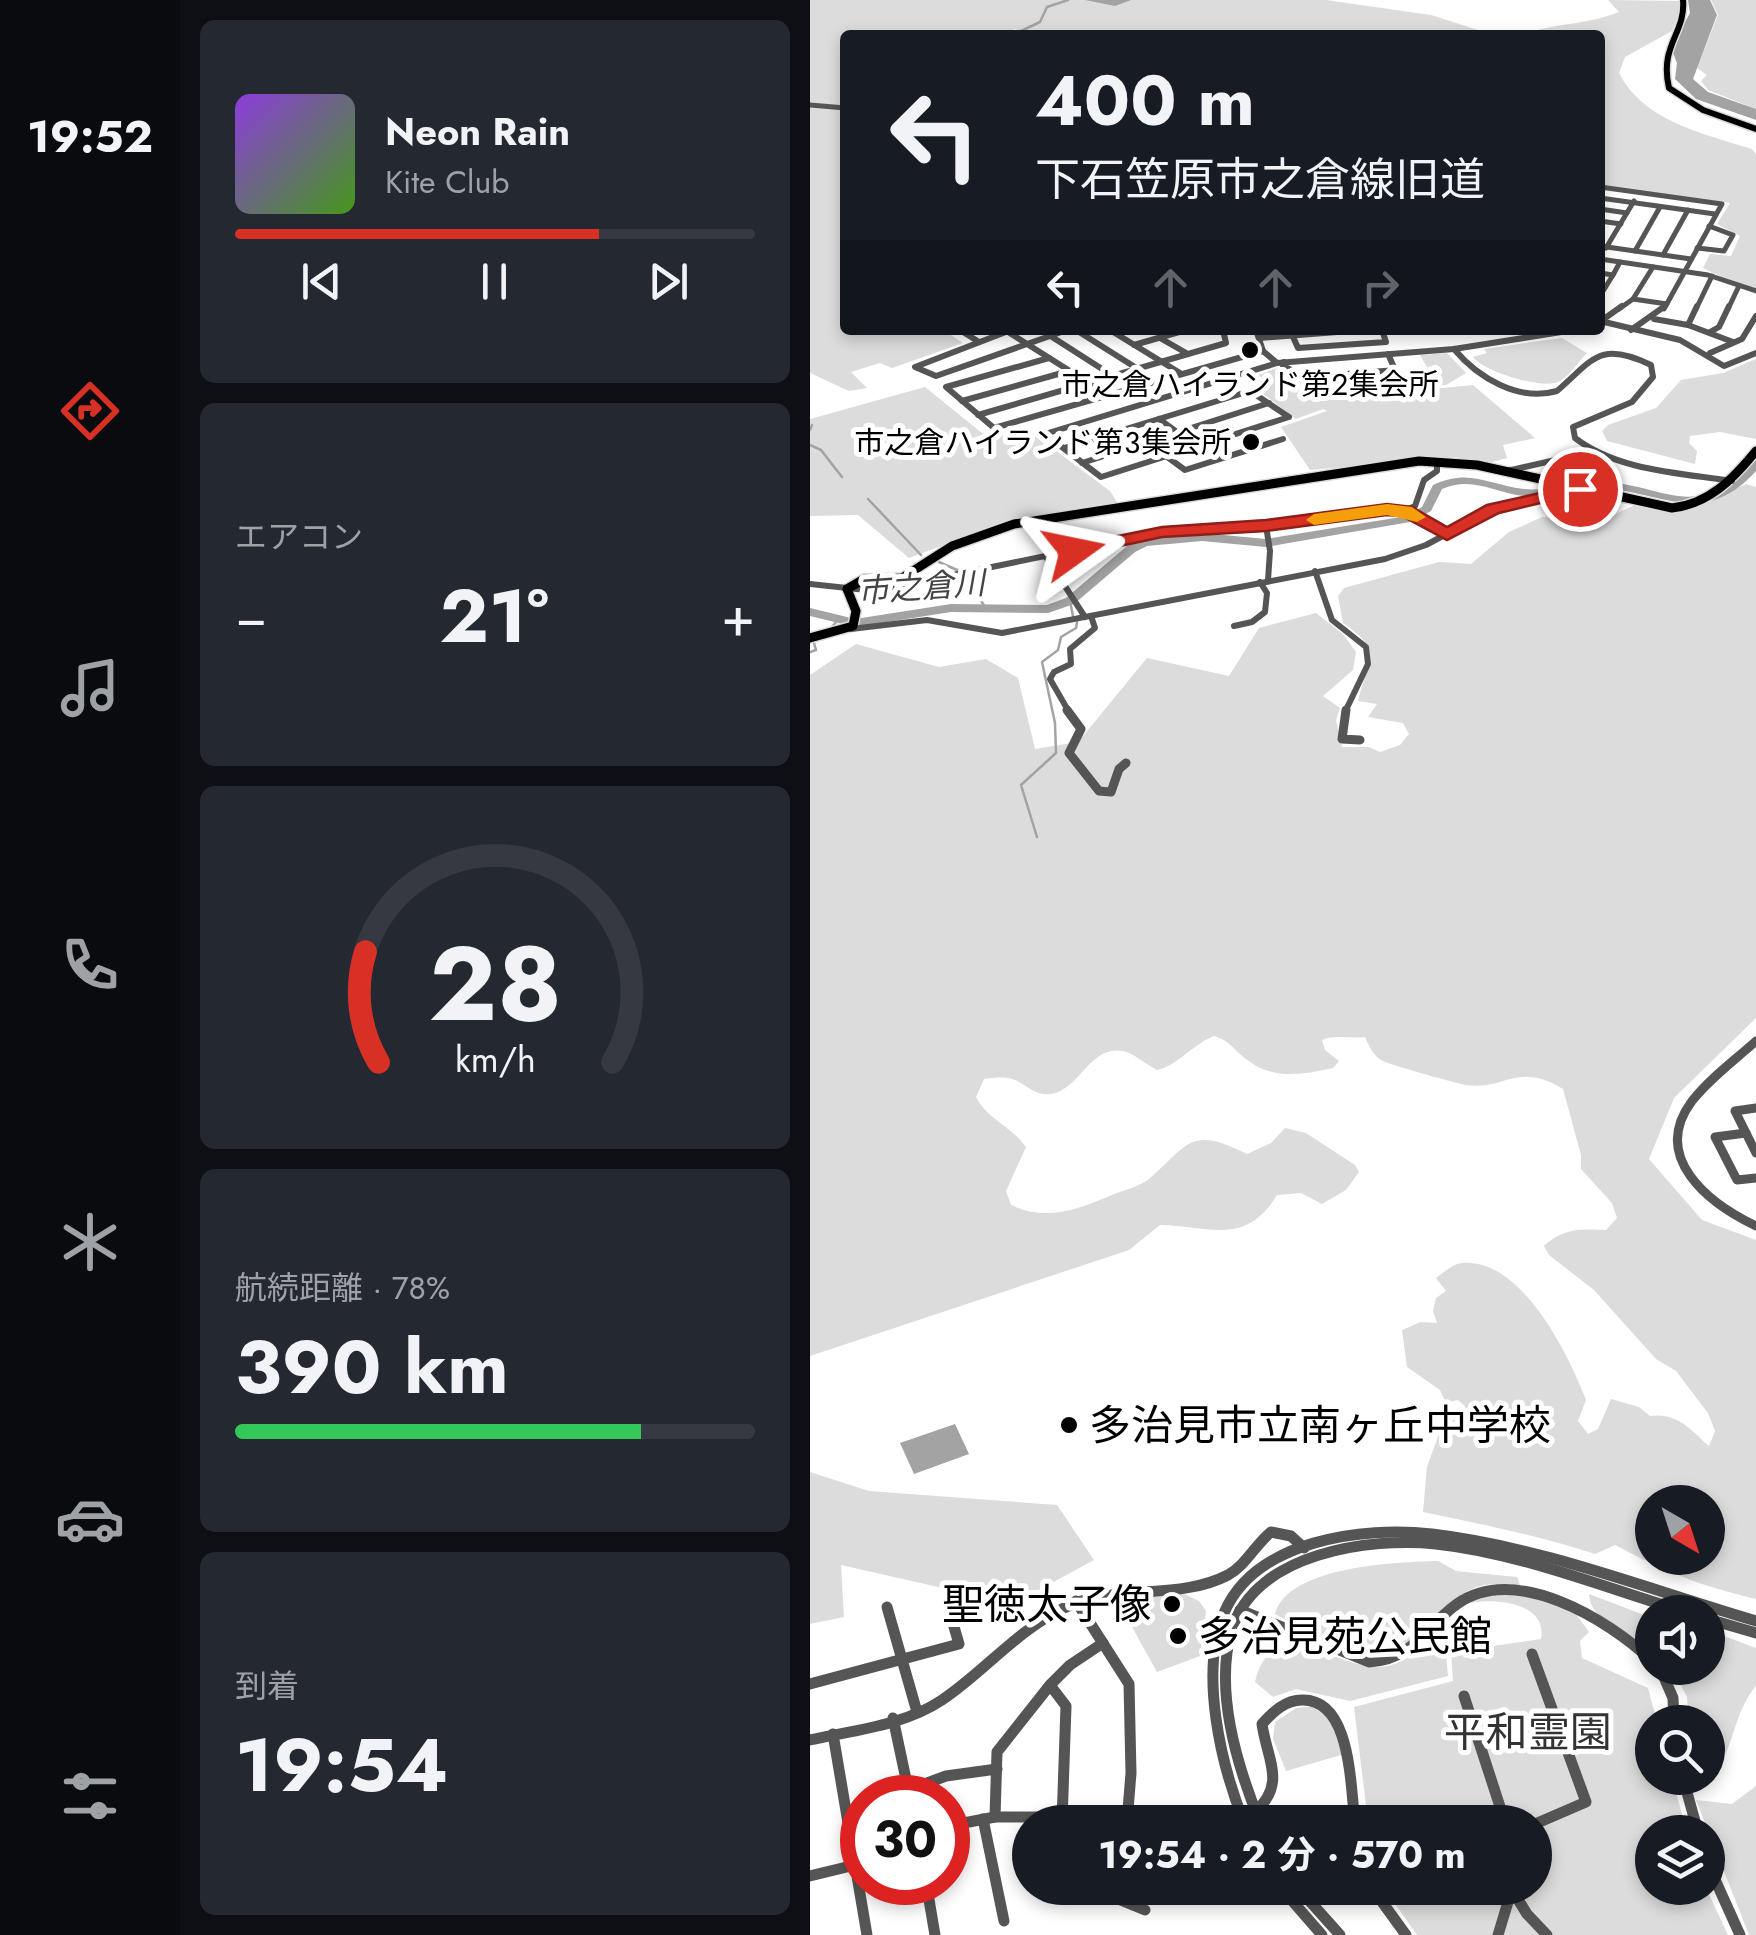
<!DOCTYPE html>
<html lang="ja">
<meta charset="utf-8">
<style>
body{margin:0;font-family:Jost,"Noto Sans JP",sans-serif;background:#242831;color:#f1f3f6;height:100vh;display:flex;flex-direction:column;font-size:38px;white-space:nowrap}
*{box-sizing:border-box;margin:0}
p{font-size:32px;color:#9ea1a6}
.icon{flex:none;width:55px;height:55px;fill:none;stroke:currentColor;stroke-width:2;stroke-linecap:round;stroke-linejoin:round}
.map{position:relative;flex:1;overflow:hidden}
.details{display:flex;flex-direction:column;gap:20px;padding:20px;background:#0d0f14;width:630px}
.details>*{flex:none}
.guide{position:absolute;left:30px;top:30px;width:765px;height:305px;border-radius:10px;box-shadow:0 5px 15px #0003;background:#171b24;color:#f1f3f6;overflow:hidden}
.needle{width:65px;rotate:141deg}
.tools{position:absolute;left:825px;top:1485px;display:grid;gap:20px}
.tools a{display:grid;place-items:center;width:90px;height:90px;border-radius:50%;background:#171b24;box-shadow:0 5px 15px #0003;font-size:50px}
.speed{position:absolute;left:30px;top:1775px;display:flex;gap:20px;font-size:50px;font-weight:700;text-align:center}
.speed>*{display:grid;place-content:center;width:130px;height:130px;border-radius:50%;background:#171b24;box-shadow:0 5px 15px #0003;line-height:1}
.speed .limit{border:15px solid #d22;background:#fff;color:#111}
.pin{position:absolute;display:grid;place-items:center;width:85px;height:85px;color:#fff;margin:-42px;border:5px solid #fff;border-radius:50%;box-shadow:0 2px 10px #0007}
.me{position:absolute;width:110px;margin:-55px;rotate:78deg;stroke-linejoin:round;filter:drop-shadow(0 0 8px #0008)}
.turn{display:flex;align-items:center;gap:35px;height:210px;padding:0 30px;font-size:45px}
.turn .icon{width:130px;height:130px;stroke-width:2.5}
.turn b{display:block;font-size:70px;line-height:85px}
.lanes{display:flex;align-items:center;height:95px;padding:0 30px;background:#0003;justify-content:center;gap:50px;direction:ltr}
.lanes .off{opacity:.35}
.big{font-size:75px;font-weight:700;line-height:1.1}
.details .card{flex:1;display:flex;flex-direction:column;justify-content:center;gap:15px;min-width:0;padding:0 35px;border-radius:15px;background:#242831}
.details .dial{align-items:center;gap:0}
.dial svg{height:260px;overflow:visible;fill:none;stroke:#363941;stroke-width:7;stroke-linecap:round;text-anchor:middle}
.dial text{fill:#f1f3f6;stroke:none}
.song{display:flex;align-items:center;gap:30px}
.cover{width:120px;height:120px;border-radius:15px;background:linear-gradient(135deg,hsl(270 70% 55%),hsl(100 70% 35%))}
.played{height:10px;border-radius:5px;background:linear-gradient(90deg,#d93025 70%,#363941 70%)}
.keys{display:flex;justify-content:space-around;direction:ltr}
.heat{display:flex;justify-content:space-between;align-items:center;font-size:55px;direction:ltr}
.charge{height:15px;border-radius:8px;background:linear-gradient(90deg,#34c759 78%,#363941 0)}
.trip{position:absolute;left:202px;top:1805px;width:540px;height:100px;border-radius:50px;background:#171b24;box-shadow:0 5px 15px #0003;font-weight:700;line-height:100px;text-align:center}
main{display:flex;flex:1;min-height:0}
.tabs{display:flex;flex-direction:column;width:180px;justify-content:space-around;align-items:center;background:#090b0e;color:#9ea1a6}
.tabs .icon{width:70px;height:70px}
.tabs .on{color:#d93025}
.tabs b{font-size:45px;color:#f1f3f6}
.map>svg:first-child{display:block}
.green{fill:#dcdcdc;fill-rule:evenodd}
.water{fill:#a3a3a3}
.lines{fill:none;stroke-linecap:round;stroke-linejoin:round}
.stream{stroke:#a3a3a3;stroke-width:2.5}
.river{fill:#a3a3a3;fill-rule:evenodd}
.major-far1-casing{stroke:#dbdbdb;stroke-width:9}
.major-casing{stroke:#dbdbdb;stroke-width:12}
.minor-far3{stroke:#555;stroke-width:5}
.minor-far2{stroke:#555;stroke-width:6}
.minor-far1{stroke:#555;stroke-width:9}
.minor{stroke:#555;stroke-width:11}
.major-far1{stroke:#000;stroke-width:6}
.major{stroke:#000;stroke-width:9}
.route{fill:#d93025;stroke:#8d1f18;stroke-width:2.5}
.slow{fill:#f59e0b}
.poi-dot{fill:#000;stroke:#fff;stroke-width:4}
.labels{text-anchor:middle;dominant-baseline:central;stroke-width:10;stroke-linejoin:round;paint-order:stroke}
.far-poi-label{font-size:30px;fill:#000;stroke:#fff}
.far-water-label{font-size:32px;font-style:italic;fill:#444;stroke:#fff}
.near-poi-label{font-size:42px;fill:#000;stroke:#fff;text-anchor:start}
.near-park-label{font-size:42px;fill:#333;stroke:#fff}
</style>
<main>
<nav class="tabs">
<b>19:52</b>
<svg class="icon on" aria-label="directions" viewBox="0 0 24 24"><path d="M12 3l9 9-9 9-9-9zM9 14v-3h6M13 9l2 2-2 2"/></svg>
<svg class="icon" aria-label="music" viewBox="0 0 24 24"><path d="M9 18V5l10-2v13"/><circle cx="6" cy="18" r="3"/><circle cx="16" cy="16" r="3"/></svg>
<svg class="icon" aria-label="phone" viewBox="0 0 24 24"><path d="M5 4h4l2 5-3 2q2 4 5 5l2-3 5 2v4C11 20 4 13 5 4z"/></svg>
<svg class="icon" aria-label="climate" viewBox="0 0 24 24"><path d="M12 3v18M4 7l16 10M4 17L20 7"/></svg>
<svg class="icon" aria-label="car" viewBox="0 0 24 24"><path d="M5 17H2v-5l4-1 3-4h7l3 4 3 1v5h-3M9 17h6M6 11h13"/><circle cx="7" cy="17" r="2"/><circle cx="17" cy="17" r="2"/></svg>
<svg class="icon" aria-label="filters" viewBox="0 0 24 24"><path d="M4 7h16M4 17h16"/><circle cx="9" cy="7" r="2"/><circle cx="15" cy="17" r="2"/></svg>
</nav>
<section class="details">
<div class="card">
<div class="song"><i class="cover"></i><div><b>Neon Rain</b><p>Kite Club</p></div></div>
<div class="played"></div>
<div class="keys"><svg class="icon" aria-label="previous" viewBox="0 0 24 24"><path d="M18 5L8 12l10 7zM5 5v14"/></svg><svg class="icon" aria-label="pause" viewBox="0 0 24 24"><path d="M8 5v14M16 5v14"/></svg><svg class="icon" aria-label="next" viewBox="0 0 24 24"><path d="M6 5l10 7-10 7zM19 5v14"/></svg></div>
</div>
<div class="card"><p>エアコン</p>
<div class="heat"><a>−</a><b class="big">21°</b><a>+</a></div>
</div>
<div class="card dial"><svg viewBox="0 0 100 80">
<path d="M14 69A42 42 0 1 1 86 69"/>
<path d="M14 69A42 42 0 0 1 10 35" stroke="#d93025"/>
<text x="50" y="56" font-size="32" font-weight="700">28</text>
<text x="50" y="72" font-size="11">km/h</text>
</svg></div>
<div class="card"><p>航続距離 · 78%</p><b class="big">390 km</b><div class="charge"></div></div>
<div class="card"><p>到着</p><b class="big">19:54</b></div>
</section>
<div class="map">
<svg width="946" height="1935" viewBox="0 0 946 1935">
<rect width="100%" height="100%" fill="#fff"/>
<g class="green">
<path d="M0,0h516l105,15 63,20h-470l-8,-6 -21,6h-150v295h98l20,13 -71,25 -12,-5 -29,9 16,16 -18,3 -39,-18z"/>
<path d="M798,0l73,1 2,5 -11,25 -47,26 -6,16c24,48 85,61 133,76l4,5v135l-17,-3 -36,-18 7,-14 21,2 9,-20 -23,-12 13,-21 -130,-17v-151h-79c32,-12 66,-10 98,-23z"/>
<path d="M901,0h45v109l-48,-19 -7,-9 6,-6 -10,-7 21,-53z"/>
<path d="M752,338l25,15c-8,8 -17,22 -27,28 -15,10 -78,-10 -87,-24l14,-4 -3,-4z"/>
<path d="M637,353l19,20 -20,12 -36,3 -8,-11 29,-3 -11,-19z"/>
<path d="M946,359v80l-36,-7 -30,4 -1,7 8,8 -2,13 -88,-23 -5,-10 6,-6 48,-17 25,-28 42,-7z"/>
<path d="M467,368l49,21 7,10 140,-14 62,53 -32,7 4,13c-19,6 -33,8 -51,-1l-146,13 -29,-43 46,-16 -4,-2 -27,10 -45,-34 20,-2 -13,-8z"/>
<path d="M115,387l63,51 40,-8 82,61 7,11 -110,19 -98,37 -51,-43 -48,1v-97z"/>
<path d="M936,484l10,3v531l-82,80 -25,61 53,61 54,20v359c-58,-14 -88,-26 -141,-54l-20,9c-56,-18 -113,-30 -172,-42l4,-45 13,-36 25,-25 -7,-6 -12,3 -6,-13 -33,-23 -5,-37 19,-8 16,1 -4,-12 3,-13 10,-7 -10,-13c8,-6 17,-14 26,-15 59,-6 107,92 124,137l-8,21 10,13 10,-5 13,-30 28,8 11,9c27,-4 40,13 59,30l6,-15 -7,-18 -32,-42 -20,-12 -62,-69 -45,-35 -5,-9c20,-18 36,-17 62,-16l11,-12 -5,-15 -31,-34v-14l-18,-66c-47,-28 -57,2 -97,-4 -10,-2 -76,-20 -83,-24 -10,-5 -14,-15 -18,-24 -15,2 -30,-3 -43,3l3,10 14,11 -6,7c-31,7 -61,12 -87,-9 -13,-10 -16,-18 -32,-23 -21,8 -37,30 -57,34 -10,-5 -24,-17 -34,-19 -34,-6 -42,38 -72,43 -17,3 -28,-14 -43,-16 -8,-1 -17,0 -24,1l-8,18c11,22 35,29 50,50l-20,44 5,14c36,17 68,4 103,-11 11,-4 26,-8 35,-15 41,-36 41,-53 98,-25l24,-11 14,-15 21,5 49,32 4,7 -13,18 -24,14 -21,-11 -24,2c-32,52 -67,31 -117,30l-31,25 -319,106v-681l46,-31 83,23 47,-8 32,19 17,71 43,-7 69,-84 82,18 30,-48 57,-15 27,21 13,18 -3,18 -30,26 17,12 -4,12 6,27h27l11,5 20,-7 9,-11 -6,-11 -35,-6 9,-13 -19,-3c10,-42 27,-49 -15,-78l-5,-27 6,-8 95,-26 32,2 38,-32 33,-15 60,3 33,-15 43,6 15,-2zM842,1502h56v56h-56z"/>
<path d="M0,1472l59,19 188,14 37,55 -81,44 -172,-39 3,52 -34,7z"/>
<path d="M628,1561l18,10 61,6 3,8c-12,0 -27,-2 -39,1 -39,8 -53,62 -91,71 -28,7 -89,-30 -115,-43 13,-48 122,-52 163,-53z"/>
<path d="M718,1591l48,23 13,18 -9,9 2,17 66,30 9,34h-5v56h20l15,54h-35v56h54l22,47h-311l-33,-47h151v-66h-167l-14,-115 99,-26 -2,-29 90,-13c7,-36 -45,-41 -70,-36l4,-7z"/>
<path d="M372,1593l17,8 7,10 -6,45 -43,16 -41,-74z"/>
<path d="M779,1594l63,24v31c-20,-14 -62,-26 -63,-55z"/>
<path d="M641,1619h9l9,10 -4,11 -19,13 2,23 -98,25 -54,-12 -23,8 -18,-15c16,-72 86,-12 126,-15 29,-2 51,-30 70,-48z"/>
<path d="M898,1636h16l32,12v38c-22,25 -21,59 -41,87l-7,-1v-50h-19l-2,-25 -15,-29h36z"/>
<path d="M503,1706c22,11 27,26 28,49l-55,16 -13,-32 2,-17 21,-14z"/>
<path d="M946,1786v149h-7l-53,-135 36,4z"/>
</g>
<g class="water">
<path d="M878,0h22l7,15 -24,64 15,13 48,17v11l-60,-21 -21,-20 2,-16 -6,-15 19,-35z"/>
<path d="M145,1424l14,30 -55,20 -14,-31z"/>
</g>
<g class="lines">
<g class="stream">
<path d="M211,31l19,-9 7,-15 21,-7"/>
<path d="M0,430l2,-5"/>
<path d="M0,445l11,5 21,27"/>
<path d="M58,499l53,56"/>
<path d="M129,562l18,8 9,-1"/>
<path d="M161,576v9l14,22"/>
<path d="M260,601l3,15"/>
<path d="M20,629l9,-10"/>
<path d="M0,652l6,-2 -2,-7"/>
<path d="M227,837l-16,-52 35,-32 -1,-30 -13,-61 16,-12 3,-13 15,-9 1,-6"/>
</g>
<g class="river">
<path d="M275,0h46l-16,6z"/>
<path d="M946,461v10c-55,61 -99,16 -164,17 -24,0 -45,11 -69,8 -29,-4 -52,-20 -81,-7l-11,22 -21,11 -144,25 -64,-6 -55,5 -12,6 -61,52 -26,9 -97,-1 -96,15 -45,-11v-8l45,11 96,-15 96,1 19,-7 61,-52 18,-7 57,-6 64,6 141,-23 15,-9 11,-22c37,-17 55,0 91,4 24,3 46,-9 70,-8 69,1 100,45 158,-19z"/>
</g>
<defs>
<path id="major-far1" d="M873,0c3,33 -24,45 -14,88l34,22 53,19"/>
<path id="major" d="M0,638l43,-12 3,-15 -9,-22 17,-10 38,-1 50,-32 62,-22 405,-63 58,4 195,43c37,-4 61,-29 84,-57"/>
</defs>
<use href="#major-far1" class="major-far1-casing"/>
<use href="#major" class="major-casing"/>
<g class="minor-far3">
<path d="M0,105l35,3"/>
<path d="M790,187l122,17 -58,105"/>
<path d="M790,198l115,16"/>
<path d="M790,209l27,4"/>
<path d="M790,221l21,3"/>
<path d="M790,246l91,13"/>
<path d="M796,248l28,-47"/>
<path d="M887,248l27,3 9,-16 -24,-9"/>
<path d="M825,251l25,-44"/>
<path d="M853,255l25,-45"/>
<path d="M790,259l108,16 48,16"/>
<path d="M790,273l13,2 7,-13"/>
<path d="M790,296l13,-21"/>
<path d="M823,299l34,5"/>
<path d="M809,309l14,-10 20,-32"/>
<path d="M886,309l16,-33"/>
<path d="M918,309l10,-21"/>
</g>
<g class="minor-far2">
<path d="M844,319l34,6 45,17"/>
<path d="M790,321l80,19 44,26 32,-13"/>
<path d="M791,321l21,-15"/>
<path d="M878,325l9,-19"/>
<path d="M150,330l19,12"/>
<path d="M195,330l103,65"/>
<path d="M201,330l-96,37 21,9 131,-46"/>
<path d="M266,330l62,39"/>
<path d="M300,330l70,43"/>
<path d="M446,330l7,21 14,12 177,-14 120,-19"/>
<path d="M480,330l8,18 88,-6 -4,-12"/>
<path d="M821,330l34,-24"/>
<path d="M900,332l9,-5 10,-21"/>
<path d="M239,335l64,41"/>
<path d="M350,338l28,16"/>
<path d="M449,338l104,-8"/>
<path d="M324,345l52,-15"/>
<path d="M644,349c24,29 65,53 103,42 36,-31 42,-51 94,-26l2,12 -21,25 -59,25 2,11c43,33 105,35 157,43"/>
<path d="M900,353l32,-14 14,-23"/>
<path d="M239,358l-103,29 48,41 269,-77"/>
<path d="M474,362l-1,4 50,24 69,-5 -14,-31"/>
<path d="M499,377l87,-7"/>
<path d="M152,401l107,-30"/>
<path d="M168,415l248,-72 -3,-13"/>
<path d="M349,419l37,27"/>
<path d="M254,448l186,-57 39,26 -188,60 -56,-43 232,-71"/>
<path d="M356,456l19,14 98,-31"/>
<path d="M272,463l187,-60"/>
<path d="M697,471l88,-20"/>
<path d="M596,510l9,-4 9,-26 13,-9v-10"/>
<path d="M456,526l4,25 -2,29"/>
<path d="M236,557l39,60"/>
<path d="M505,571l17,49 34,27 2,17 -23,48"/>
<path d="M0,584l65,7 287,-59 104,-6 121,-17 19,1 41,24"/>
<path d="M424,626l18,-4 13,-10 2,-19 -7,-11"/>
<path d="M41,629l76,-9 75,13 383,-74 41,-14 67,-36 87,-20"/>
<path d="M259,712l-19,-33 4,-7 17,-8 -1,-15 25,-21 -4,-12"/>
</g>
<g class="minor-far1">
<path d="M257,710l14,19 -12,24 30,38 12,1 8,-23 7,-6"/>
<path d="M536,710l-4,29 18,1"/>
<path d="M946,1041c-21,19 -46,37 -64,60 -42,56 16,102 64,125"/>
<path d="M946,1108l-21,3 21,42"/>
<path d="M936,1133l-31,4 22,43 19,-2"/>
</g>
<g class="minor">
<path d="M266,1601l53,83 2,89 -4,49"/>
<path d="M77,1607l30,105"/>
<path d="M430,1610l129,52c44,-2 56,-35 88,-58 58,-41 151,15 195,57"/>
<path d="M898,1619l48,14"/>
<path d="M722,1654l54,148 -51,22"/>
<path d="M850,1668l13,30 1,24"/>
<path d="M0,1684l149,-40 -11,-38"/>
<path d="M240,1685l16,21 -4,116"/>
<path d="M654,1696l41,126"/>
<path d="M83,1718l17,80"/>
<path d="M23,1734l34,201"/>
<path d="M0,1740c44,-10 93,-14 132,-40 42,-28 75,-70 122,-92 52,-25 114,-7 164,-33 18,-10 27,-30 43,-43l20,4 13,12"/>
<path d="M873,1778l15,54"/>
<path d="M98,1790l38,-14 51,-7"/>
<path d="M445,1812c32,-29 12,-52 7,-88 11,-12 23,-24 40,-24 50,-1 48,87 53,122"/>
<path d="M185,1817l2,-65 53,-67 20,-20 33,-22"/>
<path d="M173,1819l21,102"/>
<path d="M434,1822c-23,-57 -45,-149 -20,-209 31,-73 139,-87 208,-79 110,13 218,56 324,87"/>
<path d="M450,1822c-23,-56 -46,-133 -28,-193 24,-76 137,-92 204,-85 84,9 169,44 250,68"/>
<path d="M138,1826l47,-9h67"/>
<path d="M898,1864l32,71"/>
<path d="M0,1876l45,-11"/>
<path d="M116,1882l9,53"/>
<path d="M281,1888l54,22"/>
<path d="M471,1888l41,47"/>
<path d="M488,1888l42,47"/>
<path d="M562,1888l34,47"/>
<path d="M701,1888l16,26 20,21"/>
<path d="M688,1935l13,-43"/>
</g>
<use href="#major-far1" class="major-far1"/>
<use href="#major" class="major"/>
</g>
<path class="route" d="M770,484l6,1v7l-87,21 -52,27 -45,-24 -15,-1 -121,16 -104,6 -88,19 -9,-5 9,-6 88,-18 104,-7 121,-16 25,3 35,20 40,-22z"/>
<path class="slow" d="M577,504l25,3 14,10 -9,5 -30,-7 -73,10 -8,-5 8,-6z"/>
<g class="poi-dot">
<circle cx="440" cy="350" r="10"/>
<circle cx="441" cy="442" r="10"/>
<circle cx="259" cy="1425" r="10"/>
<circle cx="362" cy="1604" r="10"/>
<circle cx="368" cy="1636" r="10"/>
</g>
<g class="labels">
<g class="far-poi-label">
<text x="440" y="384">市之倉ハイランド第２集会所</text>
<text x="421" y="442" text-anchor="end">市之倉ハイランド第３集会所</text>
</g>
<g class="far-water-label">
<text transform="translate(111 587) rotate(-4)">市之倉川</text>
</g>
<g class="near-poi-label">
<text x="279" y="1425">多治見市立南ヶ丘中学校</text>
<text x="342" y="1604" text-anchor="end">聖徳太子像</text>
<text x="388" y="1636">多治見苑公民館</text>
</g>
<g class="near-park-label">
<text x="718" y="1732">平和霊園</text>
</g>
</g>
</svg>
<div class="tools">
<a><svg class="needle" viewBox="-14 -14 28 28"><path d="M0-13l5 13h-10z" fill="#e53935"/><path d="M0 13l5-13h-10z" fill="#9ea1a6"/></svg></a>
<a><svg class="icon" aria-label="sound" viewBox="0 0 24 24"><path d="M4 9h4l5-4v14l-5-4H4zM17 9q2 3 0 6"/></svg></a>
<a><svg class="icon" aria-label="search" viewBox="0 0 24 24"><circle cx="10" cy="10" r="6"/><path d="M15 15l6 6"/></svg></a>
<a><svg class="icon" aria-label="layers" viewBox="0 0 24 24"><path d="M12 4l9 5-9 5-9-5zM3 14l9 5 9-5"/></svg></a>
</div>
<div class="speed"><div class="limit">30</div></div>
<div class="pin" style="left:770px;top:489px;background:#d93025"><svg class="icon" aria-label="arrive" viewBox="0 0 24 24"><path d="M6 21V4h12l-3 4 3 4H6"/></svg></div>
<svg class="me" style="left:264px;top:551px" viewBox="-20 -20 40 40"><path d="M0-17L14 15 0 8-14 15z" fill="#d93025" stroke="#fff" stroke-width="4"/></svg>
<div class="trip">19:54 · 2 分 · 570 m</div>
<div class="guide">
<div class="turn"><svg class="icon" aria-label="left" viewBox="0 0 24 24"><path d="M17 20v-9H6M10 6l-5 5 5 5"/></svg><div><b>400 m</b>下石笠原市之倉線旧道</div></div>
<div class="lanes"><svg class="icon" aria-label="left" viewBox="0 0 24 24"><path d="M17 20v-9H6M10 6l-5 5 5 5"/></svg><svg class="icon off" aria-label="ahead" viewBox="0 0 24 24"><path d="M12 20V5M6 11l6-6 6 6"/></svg><svg class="icon off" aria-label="ahead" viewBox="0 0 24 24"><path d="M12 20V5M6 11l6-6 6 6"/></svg><svg class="icon off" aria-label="right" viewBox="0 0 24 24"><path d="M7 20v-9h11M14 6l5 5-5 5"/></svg></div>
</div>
</div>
</main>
